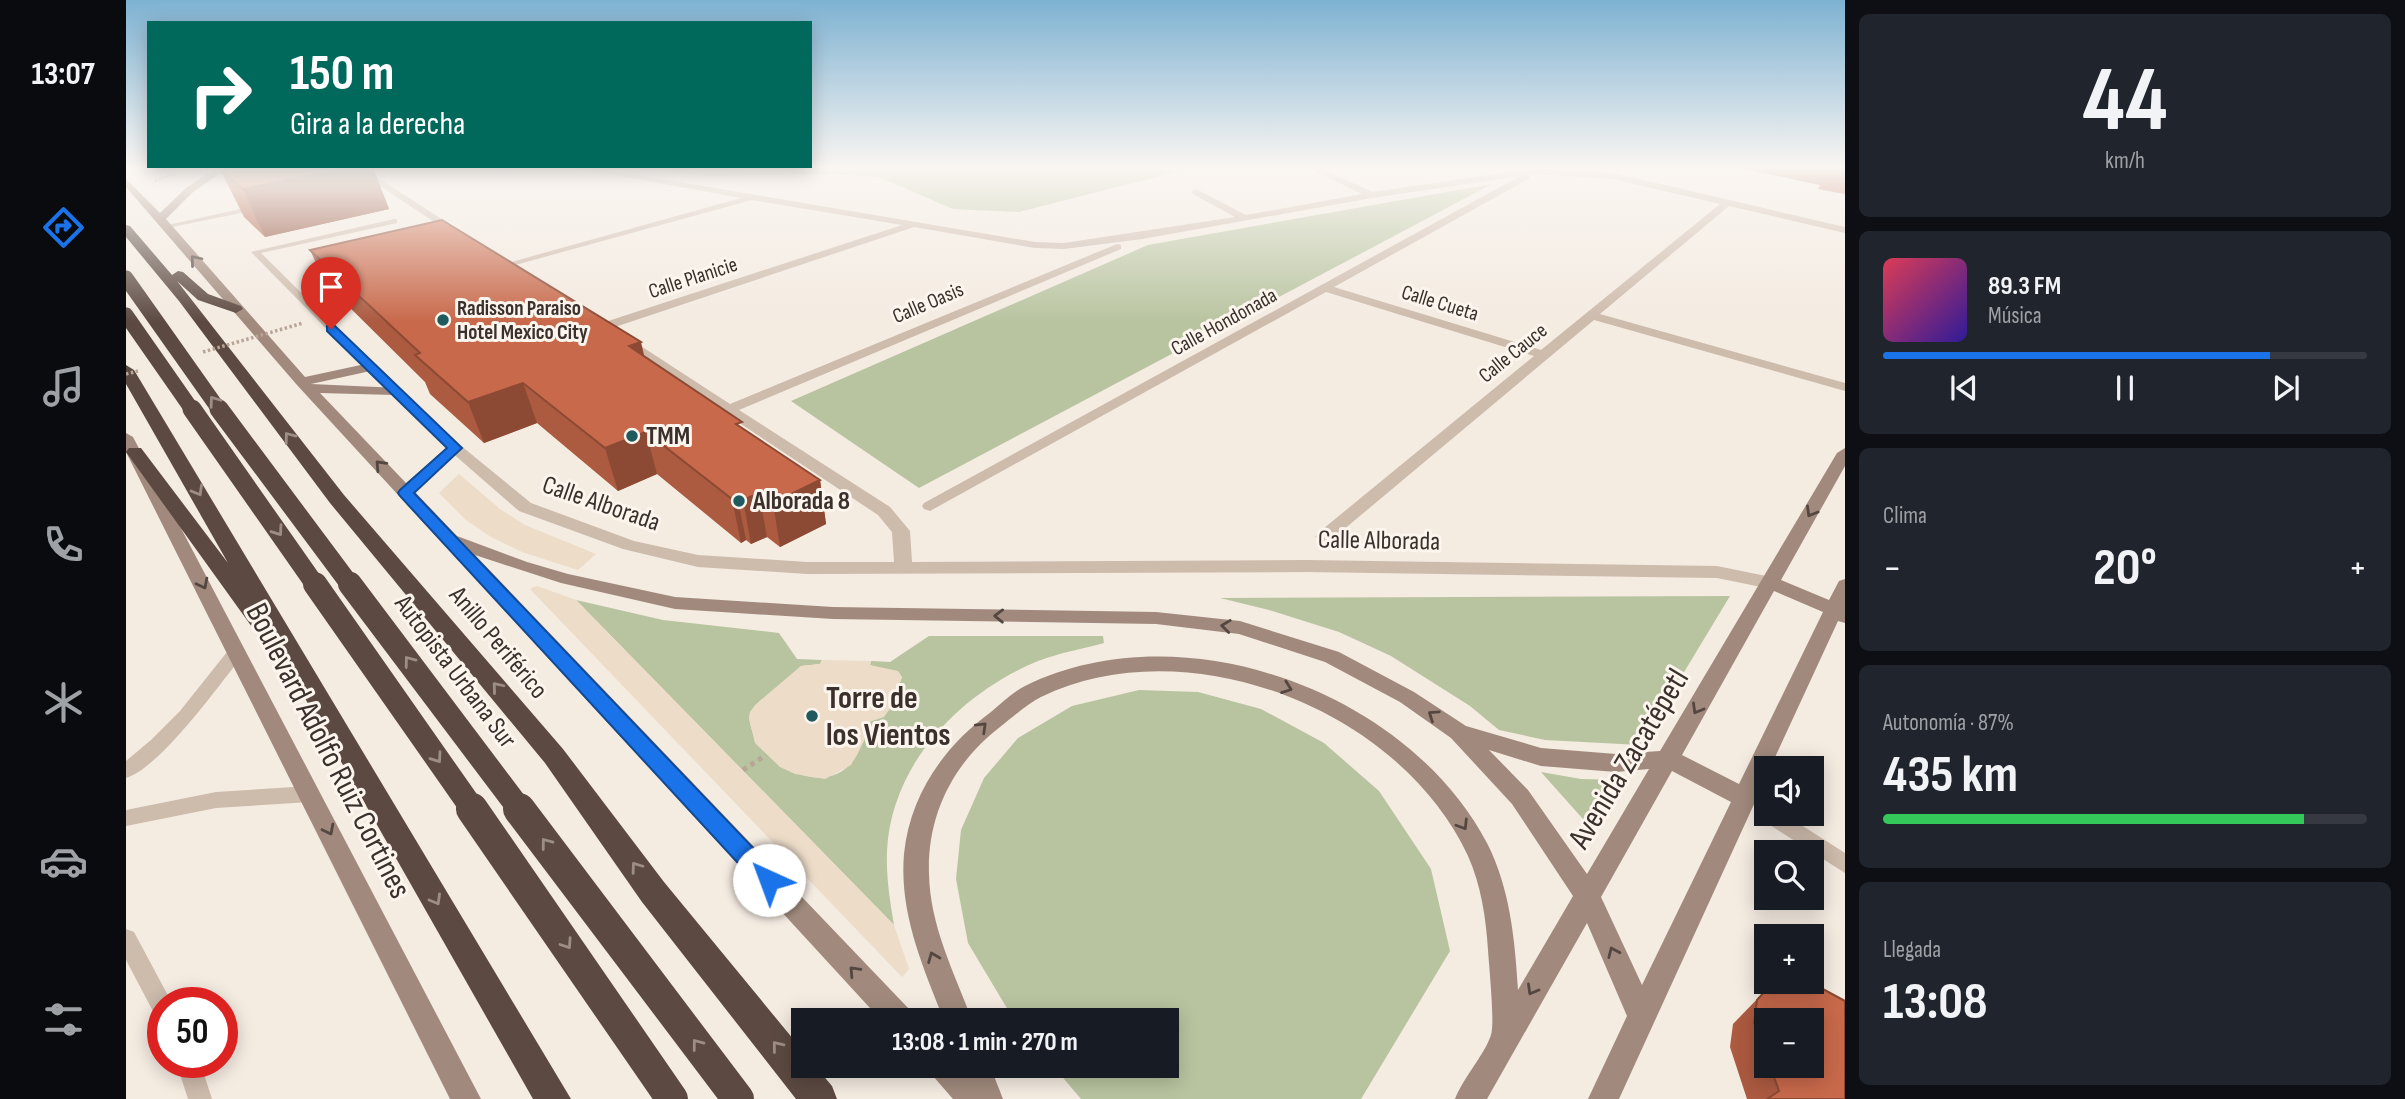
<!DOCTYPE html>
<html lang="es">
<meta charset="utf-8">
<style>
body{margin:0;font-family:"Sofia Sans Condensed",sans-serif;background:#20242c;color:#f1f3f6;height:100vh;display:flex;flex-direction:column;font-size:26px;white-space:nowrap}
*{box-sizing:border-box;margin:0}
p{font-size:23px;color:#9ea1a6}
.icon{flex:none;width:38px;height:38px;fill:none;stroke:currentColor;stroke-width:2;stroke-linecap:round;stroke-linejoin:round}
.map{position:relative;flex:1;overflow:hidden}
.details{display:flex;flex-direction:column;gap:14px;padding:14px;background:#0d0f14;width:560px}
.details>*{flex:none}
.top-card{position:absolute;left:21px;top:21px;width:665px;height:147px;border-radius:0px;box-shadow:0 4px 18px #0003;background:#00695c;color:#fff;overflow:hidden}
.tools{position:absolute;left:1628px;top:756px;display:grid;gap:14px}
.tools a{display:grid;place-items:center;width:70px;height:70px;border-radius:0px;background:#171b24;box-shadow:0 4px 18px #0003;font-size:35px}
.speed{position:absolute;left:21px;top:987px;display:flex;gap:14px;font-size:35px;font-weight:700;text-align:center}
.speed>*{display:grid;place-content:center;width:91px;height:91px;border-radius:50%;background:#171b24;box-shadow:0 4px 18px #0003;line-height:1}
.speed .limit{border:10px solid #d22;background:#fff;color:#111}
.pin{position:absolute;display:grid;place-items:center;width:60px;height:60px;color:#fff;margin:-72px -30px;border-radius:50% 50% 50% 0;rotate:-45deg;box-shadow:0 0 7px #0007}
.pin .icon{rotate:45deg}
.me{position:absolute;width:77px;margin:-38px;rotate:317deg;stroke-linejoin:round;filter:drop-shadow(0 0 5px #0008)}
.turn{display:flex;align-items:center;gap:24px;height:147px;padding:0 28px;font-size:32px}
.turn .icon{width:91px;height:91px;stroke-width:2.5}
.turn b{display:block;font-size:49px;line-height:60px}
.big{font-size:52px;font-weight:700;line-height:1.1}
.details .widget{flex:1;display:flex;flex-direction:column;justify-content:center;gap:10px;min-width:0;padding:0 24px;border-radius:10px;background:#20242c}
.details .dial{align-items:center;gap:0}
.dial b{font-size:91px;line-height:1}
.song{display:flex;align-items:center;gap:21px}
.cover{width:84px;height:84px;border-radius:10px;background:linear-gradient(135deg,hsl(350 70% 55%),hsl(250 70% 35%))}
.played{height:7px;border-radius:4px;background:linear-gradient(90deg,#1a73e8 80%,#363941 80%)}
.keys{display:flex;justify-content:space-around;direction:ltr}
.heat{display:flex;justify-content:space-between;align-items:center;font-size:38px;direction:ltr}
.charge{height:10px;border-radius:5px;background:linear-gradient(90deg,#34c759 87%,#363941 0)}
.trip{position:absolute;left:665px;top:1008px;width:388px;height:70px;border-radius:0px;background:#171b24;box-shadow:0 4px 18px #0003;font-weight:700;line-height:70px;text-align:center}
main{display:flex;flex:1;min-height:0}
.dock{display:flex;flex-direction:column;width:126px;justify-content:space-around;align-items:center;background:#090b0e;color:#9ea1a6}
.dock .icon{width:49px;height:49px}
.dock .active{color:#1a73e8}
.dock b{font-size:32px;color:#f1f3f6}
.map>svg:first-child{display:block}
.green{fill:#b8c4a0}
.plaza{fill:#ecdcc8}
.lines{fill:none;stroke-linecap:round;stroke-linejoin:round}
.path-far1{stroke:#b9a596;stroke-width:2.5;stroke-dasharray:2 2;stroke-linecap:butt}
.path{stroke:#b9a596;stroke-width:5;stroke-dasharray:4.5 4.5;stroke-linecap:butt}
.lane{fill:#cdbbac;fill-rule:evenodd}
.street{fill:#cdbbac;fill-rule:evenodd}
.secondary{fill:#a18a7d;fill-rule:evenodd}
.highway{fill:#5c4a42;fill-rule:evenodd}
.path-bridge{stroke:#b9a596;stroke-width:3.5;stroke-dasharray:2.5 2.5;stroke-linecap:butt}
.highway-bridge-far3{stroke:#5c4a42;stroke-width:15}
.highway-bridge-far2{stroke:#5c4a42;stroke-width:19}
.highway-bridge-far1{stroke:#5c4a42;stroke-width:24}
.highway-bridge{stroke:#5c4a42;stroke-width:32}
.wall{fill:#ac5a40;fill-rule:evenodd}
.shaded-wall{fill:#8c4a34}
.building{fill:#c8694b;stroke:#8c4a34;stroke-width:2}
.oneway{stroke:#544640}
.oneway2{stroke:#9c8e87}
.route{fill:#1a73e8;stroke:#114b97;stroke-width:2}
.poi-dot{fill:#1f5a5e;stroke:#fbf5ee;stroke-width:2.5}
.labels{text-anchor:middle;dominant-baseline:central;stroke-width:6;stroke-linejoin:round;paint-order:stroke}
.far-street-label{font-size:21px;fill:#3b302b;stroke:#fbf5ee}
.far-poi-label{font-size:21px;font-weight:bold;fill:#3b302b;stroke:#fbf5ee;text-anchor:start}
.poi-label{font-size:26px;font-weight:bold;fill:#3b302b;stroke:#fbf5ee;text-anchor:start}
.street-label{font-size:26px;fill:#3b302b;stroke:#fbf5ee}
.near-poi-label{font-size:32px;font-weight:bold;fill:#3b302b;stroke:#fbf5ee;text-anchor:start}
.near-street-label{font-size:32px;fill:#3b302b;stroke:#fbf5ee}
</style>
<main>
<nav class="dock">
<b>13:07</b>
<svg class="icon active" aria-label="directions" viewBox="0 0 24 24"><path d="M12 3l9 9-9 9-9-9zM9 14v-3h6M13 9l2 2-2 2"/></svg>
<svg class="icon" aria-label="music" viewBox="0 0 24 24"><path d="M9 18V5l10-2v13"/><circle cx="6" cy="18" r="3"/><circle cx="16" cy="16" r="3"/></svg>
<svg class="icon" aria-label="phone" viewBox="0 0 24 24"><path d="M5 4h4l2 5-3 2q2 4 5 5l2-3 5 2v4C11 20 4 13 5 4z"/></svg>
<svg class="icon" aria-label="climate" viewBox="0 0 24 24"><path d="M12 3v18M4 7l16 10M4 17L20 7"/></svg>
<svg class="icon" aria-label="car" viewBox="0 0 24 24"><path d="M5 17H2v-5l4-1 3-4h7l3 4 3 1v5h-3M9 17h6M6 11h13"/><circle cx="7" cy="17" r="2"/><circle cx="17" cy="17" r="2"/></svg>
<svg class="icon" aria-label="filters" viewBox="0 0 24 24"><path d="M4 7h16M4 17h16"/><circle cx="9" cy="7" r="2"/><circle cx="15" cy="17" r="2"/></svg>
</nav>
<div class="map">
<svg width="1719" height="1099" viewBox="0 0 1719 1099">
<rect width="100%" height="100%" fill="#f4ebe1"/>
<g class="green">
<path d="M525,168h541l-173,44 -66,-3 -74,-32 -49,-3 -121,2z"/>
<path d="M1366,184l-573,304 -128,-87 357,-156z"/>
<path d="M1604,596l-90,149 -95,-5 -46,-10 -29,-24 -79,-50 -52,-24 -70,-22 -49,-12z"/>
<path d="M450,600l87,20 116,13 18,26 25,1 -2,4 -19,2 -51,46c-7,54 106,110 116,11l23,-13 13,-33 -32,-12 1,-4 19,1 39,-26h174l1,7c-22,6 -45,10 -66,18 -78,32 -147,103 -151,190 -1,26 3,50 7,74z"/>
<path d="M1013,690l59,2 63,17 63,34 55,48 52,78 19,82 -89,148h-280l-28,-33h114v-46h-153l-46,-77 -12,-64 5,-49 23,-52 34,-40 54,-32z"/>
<path d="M1415,772l40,7 38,1 -28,48z"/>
</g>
<g class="plaza">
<path d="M333,474l41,35 25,16 71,29 -18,16 -56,-18 -31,-15 -25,-17 -27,-27z"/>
<path d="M411,586l39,14 318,325 15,44 -7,8 -372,-388z"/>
<path d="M696,660l49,1 -1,4 28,6 4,6 -13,33 -5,7 -18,6 -2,18 -13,24 -26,14 -30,-5 -15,-7 -25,-24 -6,-24 1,-7 5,-7 46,-39 19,-2z"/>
</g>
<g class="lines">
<path class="path-far1" d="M29,181l25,-10"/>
<path class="path" d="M617,770l23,-15"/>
<g class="lane">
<path d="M132,205h3v4l-94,19 -4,-2z"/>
<path d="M268,219h3v4l-136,30 113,112v4h-8l-115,-117z"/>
<path d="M111,645l6,2 2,4 -2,4c-24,30 -82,112 -117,123v-17l25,-21 29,-29 51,-64z"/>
<path d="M184,786l7,3 2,5 -2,5 -7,3 -94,6 -90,18v-16l90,-18z"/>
<path d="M1640,807v7h18l61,39v20l-83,-53 -2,-6z"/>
<path d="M0,929l8,3 38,71h-9v15l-8,-3 -29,-55z"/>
<path d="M50,1062h24l12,37h-24z"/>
</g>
<g class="street">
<path d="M227,168h10l100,65 -9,2z"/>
<path d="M450,168h20l439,74 29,1 171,-26 -42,-23 -2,-2 5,-3 50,26 116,-21 -54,-26h11l54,24 164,-24 76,5 232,54v6l-116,-27 -129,108 245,69v8l-251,-71 -264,221 -6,1 -9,-5 3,-4 216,-177 -208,-64 -396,219 -6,-2 -2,-3 2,-3 596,-327 -148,22 -230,41 -78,10 -29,-1 -121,-21 -311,104 -4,-1v-6l303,-99 -150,-25 -248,68v-4l237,-66zM1411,174l76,5 107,25 -179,146 -207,-63 196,-109v-3z"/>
<path d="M991,244l4,1v4l-382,161 151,97 20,24 2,31 395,-2 410,6 54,11 9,6 -9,6 -54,-11 -410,-6 -500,2 -109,-7 -75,-18 -104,-38 -69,-60 -87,-84 7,-4 5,1 85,81 71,58 103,38 64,14 109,7h87l-2,-30 -14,-17 -256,-170v-6h8l100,65z"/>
</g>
<g class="secondary">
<path d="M91,168h11l-35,24 -27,27 139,158 65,-14 7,4 -2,3 -64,14 88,4v6l-5,1 -74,-2 86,90 44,-38h10l3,3 -3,3 -45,41 42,44 70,26 41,12 107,23 158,10 323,5 84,9 99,31 75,40 52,34 75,22 75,6 44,-3 177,-298 8,-5v18l-64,114 48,20 10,-19 6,-2v44l-7,-2 -68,147h-4v10l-147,321h-31l39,-83 -40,-93 -100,176h-32c8,-21 30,-45 36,-64 4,-13 -2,-69 -3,-85 -2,-32 -7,-65 -20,-94 -68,-147 -281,-230 -427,-159 -14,7 -28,20 -41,30 -47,36 -73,88 -71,147 1,52 25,98 43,146h-28c-21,-53 -45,-107 -40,-166 6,-59 40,-108 87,-142 11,-9 22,-20 34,-26 157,-77 382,5 462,157 23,45 28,97 31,147l55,-94 -61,-92 -61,-66 -51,-36 -75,-40 -86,-28 -83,-10 -323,-5 -158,-10 -114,-26 -86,-28 435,455 4,10h-33l-584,-635 -171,-198v-8l34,34 26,-25zM1648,591l49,21 -84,172 -57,-29zM1363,750l52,16 75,6 33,-3 -62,105 -59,-84zM1546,771l59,31 -89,183 -41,-88z"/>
<path d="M0,433l7,4 348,662h-31l-324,-647z"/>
<path d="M802,1066h62l13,33h-50l-20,-23z"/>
</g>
<g class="highway">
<path d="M0,225l4,1 42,49 6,-4 5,1 25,22 33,12 2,3 -7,4 -38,-13 -21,-19 167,214 219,254 101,133 139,169v15h12l17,20 5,13h-41l-154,-197 -97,-139 -215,-260 -151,-202 -53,-64z"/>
<path d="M0,365l8,5 437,729h-38l-268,-471 -13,-1 -126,-175 3,-4h12l87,115 -102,-179z"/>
</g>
<g class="path-bridge">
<path d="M77,352l100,-29"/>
<path d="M0,374l12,-3"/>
</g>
<g class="highway-bridge-far3">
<path d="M0,278l94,133"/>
<path d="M0,315l67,96"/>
</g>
<g class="highway-bridge-far2">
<path d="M66,409l124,177"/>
<path d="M93,409l132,177"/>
</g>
<g class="highway-bridge-far1">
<path d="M189,584l159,227"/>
<path d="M224,584l171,227"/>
</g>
<g class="highway-bridge">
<path d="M346,809l200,290"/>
<path d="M393,809l219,290"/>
</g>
</g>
<g class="wall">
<path d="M109,168h138l16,41 -124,28 -21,-20 -23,-46z"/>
<path d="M1614,168h105v26l-27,-5 2,-4z"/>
<path d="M184,250l335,107 98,72 77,51 6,44 -46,23 -13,-10 -16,7 -5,-4 -5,3 -84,-69 -39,17 -81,-68 -53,20 -54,-49 -5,-12 -99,-98z"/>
<path d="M1639,991l80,108h-98l-17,-52 3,-23zM1640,1020l45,46h-45z"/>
</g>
<g class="shaded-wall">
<path d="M220,168h27l16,41 -124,28 -22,-48z"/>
<path d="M515,342l9,39 -21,-35z"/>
<path d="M397,383l14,40 -53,20 -16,-41z"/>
<path d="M520,432l11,42 -39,17 -13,-43z"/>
<path d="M694,480l6,44 -46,23 -7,-44z"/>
<path d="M633,493l8,44 -16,7 -8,-44z"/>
<path d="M611,496l9,44 -5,3 -9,-44z"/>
</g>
<g class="building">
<path d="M109,168h111l-103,21 -22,-18z"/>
<path d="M316,220l199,122 -12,4 113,76 -6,2 84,56 -47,23 -14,-10 -16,7 -6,-4 -5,3 -86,-67 -41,16 -82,-65 -55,19 -53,-47 5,-2 -110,-103z"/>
<path d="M1682,984l13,4 24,13v98h-78l12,-8 -9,-25h41v-46h-45v34l-12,-31 3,-23 8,-9 7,-4z"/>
</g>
<defs><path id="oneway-chevron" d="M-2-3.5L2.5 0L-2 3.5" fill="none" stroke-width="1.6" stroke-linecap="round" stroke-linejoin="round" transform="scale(1.75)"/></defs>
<g class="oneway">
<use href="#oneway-chevron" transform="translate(69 260) rotate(-130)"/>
<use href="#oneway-chevron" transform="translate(254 465) rotate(-133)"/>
<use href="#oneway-chevron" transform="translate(1685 512) rotate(120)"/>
<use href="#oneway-chevron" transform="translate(77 584) rotate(63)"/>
<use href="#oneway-chevron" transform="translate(873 616) rotate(-179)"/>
<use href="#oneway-chevron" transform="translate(1100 626) rotate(-173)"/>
<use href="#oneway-chevron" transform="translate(1161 688) rotate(20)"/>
<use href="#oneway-chevron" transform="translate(1571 709) rotate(120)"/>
<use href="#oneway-chevron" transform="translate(1307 715) rotate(-146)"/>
<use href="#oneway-chevron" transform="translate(856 727) rotate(-44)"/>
<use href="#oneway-chevron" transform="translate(1337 825) rotate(58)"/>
<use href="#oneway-chevron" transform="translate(203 830) rotate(63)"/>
<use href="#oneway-chevron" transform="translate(1487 952) rotate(-114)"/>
<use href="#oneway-chevron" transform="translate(807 957) rotate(-112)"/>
<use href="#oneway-chevron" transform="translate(728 971) rotate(-133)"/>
<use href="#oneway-chevron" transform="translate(1406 990) rotate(120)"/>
</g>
<g class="oneway2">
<use href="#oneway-chevron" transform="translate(88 401) rotate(-126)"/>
<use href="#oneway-chevron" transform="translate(163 437) rotate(-127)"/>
<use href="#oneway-chevron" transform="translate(72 491) rotate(60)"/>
<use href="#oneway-chevron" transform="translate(152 531) rotate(55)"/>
<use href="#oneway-chevron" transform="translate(283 661) rotate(-127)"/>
<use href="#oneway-chevron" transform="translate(371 687) rotate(-130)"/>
<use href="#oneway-chevron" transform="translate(311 758) rotate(55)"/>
<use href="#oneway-chevron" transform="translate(420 843) rotate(-127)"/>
<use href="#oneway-chevron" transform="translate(510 867) rotate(-126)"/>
<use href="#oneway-chevron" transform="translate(310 900) rotate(60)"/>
<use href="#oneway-chevron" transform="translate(441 944) rotate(56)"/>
<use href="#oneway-chevron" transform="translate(571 1044) rotate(-127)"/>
<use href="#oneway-chevron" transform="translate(651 1046) rotate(-129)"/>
</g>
<linearGradient id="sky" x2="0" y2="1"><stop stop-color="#7eb2d2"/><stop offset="0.52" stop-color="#faf6f2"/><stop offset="1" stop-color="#faf6f2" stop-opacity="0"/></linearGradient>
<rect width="1719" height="322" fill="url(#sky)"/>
<path class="route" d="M201,326h8l127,122 -48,45 363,380 3,7 -3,7 -8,3 -9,-3 -360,-391 -2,-3 2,-3 47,-42 -120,-117z"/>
<g class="poi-dot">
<circle cx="317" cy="320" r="7"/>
<circle cx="506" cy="436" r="7"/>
<circle cx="613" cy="501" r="7"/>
<circle cx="686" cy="716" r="7"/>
</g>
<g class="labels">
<g class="far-street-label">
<text transform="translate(567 278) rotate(-18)">Calle Planicie</text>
<text transform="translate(802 303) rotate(-23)">Calle Oasis</text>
<text transform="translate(1314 303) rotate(17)">Calle Cueta</text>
<text transform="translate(1098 322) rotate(-29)">Calle Hondonada</text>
<text transform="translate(1387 353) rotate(-39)">Calle Cauce</text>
</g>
<g class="far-poi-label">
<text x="331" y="308">Radisson Paraiso<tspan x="331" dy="24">Hotel Mexico City</tspan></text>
</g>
<g class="poi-label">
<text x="520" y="436">TMM</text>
<text x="627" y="501">Alborada 8</text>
</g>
<g class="street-label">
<text transform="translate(475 504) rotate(19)">Calle Alborada</text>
<text transform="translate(1253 541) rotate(1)">Calle Alborada</text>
<text transform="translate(372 643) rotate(50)">Anillo Periférico</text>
<text transform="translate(329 672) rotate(53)">Autopista Urbana Sur</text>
</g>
<g class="near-poi-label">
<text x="700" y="698">Torre de<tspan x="700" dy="37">los Vientos</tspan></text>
</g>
<g class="near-street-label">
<text transform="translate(202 751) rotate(63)">Boulevard Adolfo Ruiz Cortines</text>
<text transform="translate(1503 759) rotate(-59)">Avenida Zacatépetl</text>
</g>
</g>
</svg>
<div class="tools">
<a><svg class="icon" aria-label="sound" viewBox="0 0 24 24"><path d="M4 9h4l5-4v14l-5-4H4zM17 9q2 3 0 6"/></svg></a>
<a><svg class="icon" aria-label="search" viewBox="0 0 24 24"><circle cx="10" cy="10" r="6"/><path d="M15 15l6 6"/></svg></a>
<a>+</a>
<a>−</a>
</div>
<div class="speed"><div class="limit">50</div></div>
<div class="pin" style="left:205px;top:329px;background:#d93025"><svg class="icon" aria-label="arrive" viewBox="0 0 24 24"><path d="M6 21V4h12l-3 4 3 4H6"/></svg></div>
<svg class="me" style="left:643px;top:880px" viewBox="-20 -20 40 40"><circle r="19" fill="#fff"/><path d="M0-13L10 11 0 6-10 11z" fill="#1a73e8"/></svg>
<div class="trip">13:08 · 1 min · 270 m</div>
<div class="top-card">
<div class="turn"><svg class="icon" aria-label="right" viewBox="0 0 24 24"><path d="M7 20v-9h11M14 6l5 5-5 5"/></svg><div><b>150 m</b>Gira a la derecha</div></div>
</div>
</div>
<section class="details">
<div class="widget dial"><b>44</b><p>km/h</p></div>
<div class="widget">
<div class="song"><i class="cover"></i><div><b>89.3 FM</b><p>Música</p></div></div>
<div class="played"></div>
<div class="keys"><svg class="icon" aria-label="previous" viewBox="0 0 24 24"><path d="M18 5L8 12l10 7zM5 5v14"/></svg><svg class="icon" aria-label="pause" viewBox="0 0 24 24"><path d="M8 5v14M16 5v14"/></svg><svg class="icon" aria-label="next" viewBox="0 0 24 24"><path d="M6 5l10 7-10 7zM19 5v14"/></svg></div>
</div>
<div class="widget"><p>Clima</p>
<div class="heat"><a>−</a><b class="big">20°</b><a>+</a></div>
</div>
<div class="widget"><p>Autonomía · 87%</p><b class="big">435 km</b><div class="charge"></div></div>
<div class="widget"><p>Llegada</p><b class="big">13:08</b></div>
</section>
</main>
